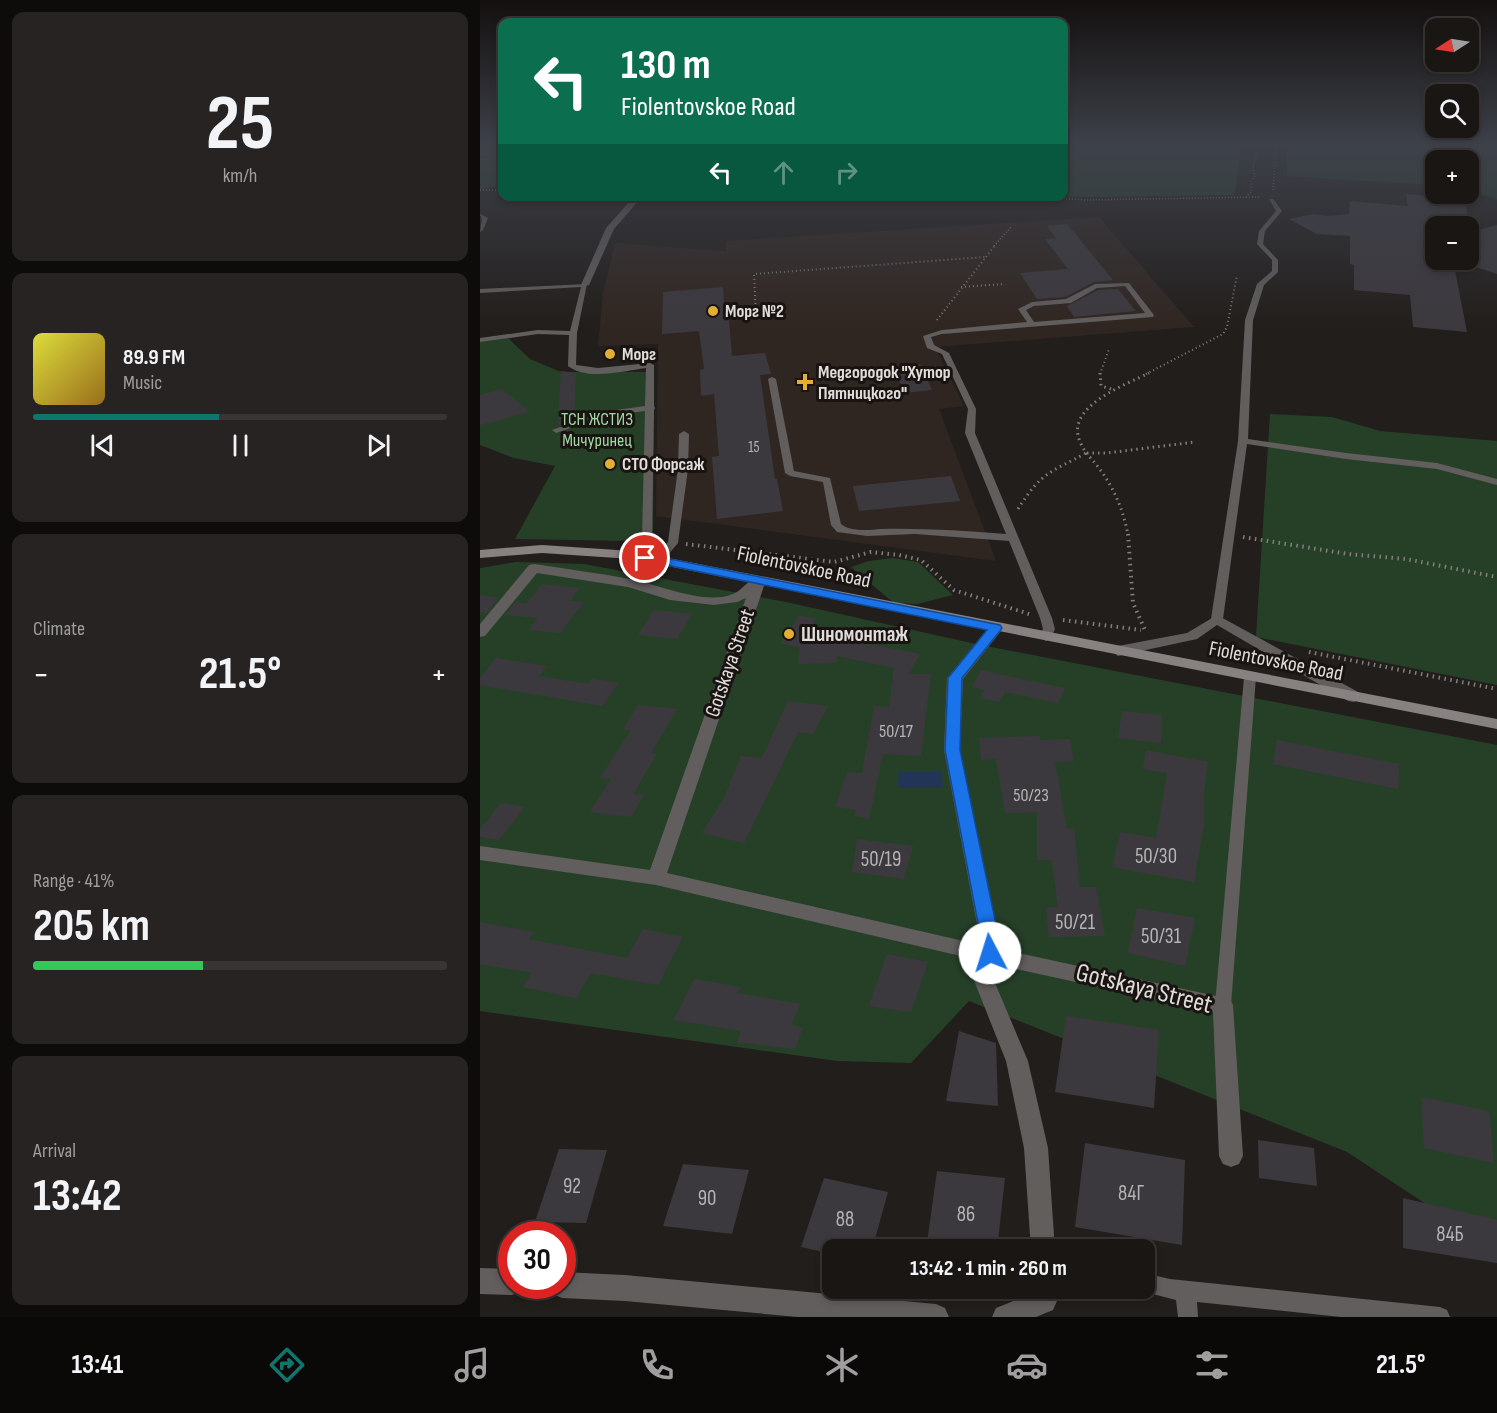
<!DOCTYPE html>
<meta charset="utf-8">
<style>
body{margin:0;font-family:"Sofia Sans Condensed",sans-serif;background:#272322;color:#f1f3f6;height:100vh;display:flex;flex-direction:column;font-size:22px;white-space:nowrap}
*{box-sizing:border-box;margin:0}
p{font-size:20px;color:#9f9fa0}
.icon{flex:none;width:33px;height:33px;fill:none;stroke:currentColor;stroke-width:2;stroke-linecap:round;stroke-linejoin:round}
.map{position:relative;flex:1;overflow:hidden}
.drawer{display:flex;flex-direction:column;gap:12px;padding:12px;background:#0e0c0b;width:480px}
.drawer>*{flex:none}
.hud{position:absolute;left:18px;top:18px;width:570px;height:183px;border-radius:12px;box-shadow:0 3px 9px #0003,0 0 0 2px #383534;background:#0b6e4f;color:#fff;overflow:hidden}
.needle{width:39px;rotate:258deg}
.controls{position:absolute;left:945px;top:18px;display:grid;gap:12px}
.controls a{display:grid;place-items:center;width:54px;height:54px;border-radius:12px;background:#1a1614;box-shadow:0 3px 9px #0003,0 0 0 2px #383534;font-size:30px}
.speed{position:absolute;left:18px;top:1221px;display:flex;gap:12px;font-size:30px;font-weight:700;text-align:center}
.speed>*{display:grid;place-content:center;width:78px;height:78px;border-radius:50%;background:#1a1614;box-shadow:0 3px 9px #0003,0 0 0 2px #383534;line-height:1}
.speed .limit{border:9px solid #d22;background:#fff;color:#111}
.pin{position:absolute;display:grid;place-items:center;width:51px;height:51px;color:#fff;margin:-26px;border:3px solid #fff;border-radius:50%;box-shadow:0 2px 6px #0007}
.me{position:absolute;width:66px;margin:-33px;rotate:355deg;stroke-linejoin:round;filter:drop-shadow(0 0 4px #0008)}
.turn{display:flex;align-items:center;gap:21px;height:126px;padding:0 24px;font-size:27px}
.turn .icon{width:78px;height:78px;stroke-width:2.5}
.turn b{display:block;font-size:42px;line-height:51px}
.lanes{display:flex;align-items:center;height:57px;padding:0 24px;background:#0003;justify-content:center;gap:30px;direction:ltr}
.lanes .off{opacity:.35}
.big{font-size:45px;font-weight:700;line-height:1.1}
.drawer .widget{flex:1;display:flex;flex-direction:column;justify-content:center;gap:9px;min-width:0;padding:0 21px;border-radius:12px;background:#272322}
.drawer .dial{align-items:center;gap:0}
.dial b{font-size:78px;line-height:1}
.song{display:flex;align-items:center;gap:18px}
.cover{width:72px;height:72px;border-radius:9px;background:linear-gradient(135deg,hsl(60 70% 55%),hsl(40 70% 35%))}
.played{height:6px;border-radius:3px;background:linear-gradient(90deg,#0f766e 45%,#383534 45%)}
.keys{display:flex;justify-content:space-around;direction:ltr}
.heat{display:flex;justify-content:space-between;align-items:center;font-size:33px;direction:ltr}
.charge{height:9px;border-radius:4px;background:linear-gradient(90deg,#34c759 41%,#383534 0)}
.trip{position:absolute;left:342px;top:1239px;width:333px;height:60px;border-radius:12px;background:#1a1614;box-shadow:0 3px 9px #0003,0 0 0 2px #383534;font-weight:700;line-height:60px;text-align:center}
.tab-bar{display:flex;height:96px;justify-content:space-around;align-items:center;background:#0a0908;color:#9f9fa0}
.tab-bar .icon{width:42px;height:42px}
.tab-bar .current{color:#0f766e}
.tab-bar b{font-size:27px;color:#f1f3f6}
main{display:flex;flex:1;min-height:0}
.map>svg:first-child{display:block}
.built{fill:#302621}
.green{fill:#264028}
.water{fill:#223556}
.building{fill:#3c393e}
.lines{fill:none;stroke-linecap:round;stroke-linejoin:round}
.path-far3{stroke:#837f7d;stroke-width:1.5;stroke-dasharray:1 2;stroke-linecap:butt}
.path-far2{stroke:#837f7d;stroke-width:2;stroke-dasharray:1 3;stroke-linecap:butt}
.path-far1{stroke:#837f7d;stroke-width:3;stroke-dasharray:1.5 4;stroke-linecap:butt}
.path{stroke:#837f7d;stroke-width:4;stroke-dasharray:1.5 4.5;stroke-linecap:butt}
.lane{fill:#615e5d;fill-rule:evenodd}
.street{fill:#615e5d;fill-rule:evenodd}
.secondary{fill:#878281;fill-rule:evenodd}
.route{fill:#1a73e8;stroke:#114b97;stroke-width:1.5}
.poi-dot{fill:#e2af34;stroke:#191412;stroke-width:2}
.labels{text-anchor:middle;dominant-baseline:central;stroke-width:6;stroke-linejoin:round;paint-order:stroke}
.far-number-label{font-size:15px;fill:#b7b4b4}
.far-poi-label{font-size:18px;font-weight:bold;fill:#e0dddb;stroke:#191412;text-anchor:start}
.far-park-label{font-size:18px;fill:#a1daa4;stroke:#191412}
.number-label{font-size:18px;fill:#b7b4b4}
.street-label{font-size:21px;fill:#e0dddb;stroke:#191412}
.poi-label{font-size:21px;font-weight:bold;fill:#e0dddb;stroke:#191412;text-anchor:start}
.near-number-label{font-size:21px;fill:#b7b4b4}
.near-street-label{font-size:26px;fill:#e0dddb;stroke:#191412}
</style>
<main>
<section class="drawer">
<div class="widget dial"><b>25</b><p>km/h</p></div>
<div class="widget">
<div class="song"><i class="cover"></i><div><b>89.9 FM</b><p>Music</p></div></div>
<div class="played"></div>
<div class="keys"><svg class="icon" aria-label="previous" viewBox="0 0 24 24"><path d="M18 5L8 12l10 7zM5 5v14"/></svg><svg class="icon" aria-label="pause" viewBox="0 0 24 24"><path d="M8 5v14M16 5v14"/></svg><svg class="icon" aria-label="next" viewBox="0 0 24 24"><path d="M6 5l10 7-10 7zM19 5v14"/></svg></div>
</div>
<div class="widget"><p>Climate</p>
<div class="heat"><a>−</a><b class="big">21.5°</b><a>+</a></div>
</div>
<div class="widget"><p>Range · 41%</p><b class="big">205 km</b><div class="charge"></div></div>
<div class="widget"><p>Arrival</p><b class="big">13:42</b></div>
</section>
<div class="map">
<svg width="1017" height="1317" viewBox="0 0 1017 1317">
<rect width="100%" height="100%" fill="#221e1b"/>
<path class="built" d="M619,217l95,110 -259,20 29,59 -25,3 57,152 -340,-45 2,-172 -60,2 5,-53 12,-50 111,8v-10z"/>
<g class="green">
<path d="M0,144h22v41l-22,4z"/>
<path d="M584,144h178l-8,51 -159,2 -11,-1z"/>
<path d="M807,144h182l9,4 19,-2v53l-28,-9 -1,-30h-32l-1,25 -148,-9z"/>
<path d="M26,336l24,23 31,13h93l-1,172 -22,-3 -116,-2 40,-73 -41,-8 -34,-13v-104z"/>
<path d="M790,414l62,3 48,14 117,10v244l-241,-48z"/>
<path d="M412,558l26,4 35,33 -36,9 -23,-1 -43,-36 18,-6z"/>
<path d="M36,562l68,2 202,38 190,42 521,101v493l-30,-7 -120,-79 -378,-151 -58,62 -74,-2 -357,-50v-443z"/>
</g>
<path class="water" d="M419,772h42l2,16h-46z"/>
<g class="building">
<path d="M926,194l58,4 8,34 25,-7v49l-42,-14h13v-34h-32v34h17l14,72 -54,-5 -3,-32 -56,-5v-25l-4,-1v-28l-33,-2 -28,-15 25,-5 12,2 23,-2 1,-13 58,5z"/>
<path d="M587,224l46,56 -19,2 -29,15 -28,2 -17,-26 48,-4 -23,-30 11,-1 -9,-12z"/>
<path d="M243,287l2,34 4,-1 3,36 33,-3 6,21 -11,1 15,104h2l6,32 -66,8 -5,-62 7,-1 -5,-62 -13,2 -1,-26 4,-1 -5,-38 -37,3 1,-42z"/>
<path d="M638,289l18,22 -62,6 -7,-11 31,-16z"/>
<path d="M440,364l12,26 -28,3 -10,-27z"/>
<path d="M81,371l15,2 -2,47 -16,5z"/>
<path d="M22,389l28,23 -50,13v-30z"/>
<path d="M471,476l9,25 -101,10 -6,-25z"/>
<path d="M62,584l38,4 -10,13 14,1 -24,31 -31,-3 9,-12 -33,-3 11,-13 10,2z"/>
<path d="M0,595l18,3 -11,15 -7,-1z"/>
<path d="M174,610l38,4 -15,25 -39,-4z"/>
<path d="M319,616l17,2 -13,22 41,-1 76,15 -12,20h23l-10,82 -38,-2 -14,65 -14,-3 1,-6 -21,-3 12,-35 15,1 12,-67 15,1 5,-39 -57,-12 -1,7 -38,1 2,-16 -19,-5z"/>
<path d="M16,658l51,8 -8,10 49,8 4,-5 27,4 -17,23 -122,-21v-7z"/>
<path d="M501,670l49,11 35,7 -7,15 -53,-11 -6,10 -19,-4 4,-9 -12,-2z"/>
<path d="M308,701l40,5 -15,28 -15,-2 -54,111 -42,-10 21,-33 18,-44 21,2z"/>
<path d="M158,705l39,4 -26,44 6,1 -24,40 11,1 -13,22 -41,-5 21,-33 -11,-1 31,-48 -8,-1z"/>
<path d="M642,711l40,4 -1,28 -43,-5z"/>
<path d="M560,736v4l30,-1 4,22 -19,1 12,67 7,-1 6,59h16l9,49 -56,1 -3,-30h12l-6,-47h-15v-48l-32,1 -9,-54 -15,1 -2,-22z"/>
<path d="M797,740l122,24 -1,25 -125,-25z"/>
<path d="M666,750l62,12 -4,31v30l-10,59 -82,-15 8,-35 36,6 11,-65 -24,-4z"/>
<path d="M21,803l24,4 -26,33 -19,-3v-8z"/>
<path d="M377,839l56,7 -9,33 -52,-7z"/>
<path d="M657,908l58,10 -10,48 -57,-13z"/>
<path d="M0,922l53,10 -4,7 98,19 16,-29 40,8 -25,48 -67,-12 -15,25 -53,-11 9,-14 -52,-9z"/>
<path d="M407,954l41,8 -17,50 -42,-6z"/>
<path d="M214,979l47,8 -3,6 62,11 -9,21 12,3 -8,21 -58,-7 4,-11 -67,-11z"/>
<path d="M586,1016l93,14 -5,78 -99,-16z"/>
<path d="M479,1031l37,12 2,63 -52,-5z"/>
<path d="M941,1097l68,14 5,52 -70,-15z"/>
<path d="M778,1140l56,8 3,38 -58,-8z"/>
<path d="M605,1143l100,17 -3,85 -107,-18z"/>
<path d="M79,1149l48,1 -21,73 -51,-1z"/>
<path d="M203,1164l66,6 -17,64 -69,-8z"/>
<path d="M457,1171l68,7 -8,72h-71z"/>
<path d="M344,1178l64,14 -16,58h-40v4l-31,-7z"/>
<path d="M923,1198l94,22v43l-94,-15z"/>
</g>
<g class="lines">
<g class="path-far3">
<path d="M769,144l248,10"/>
<path d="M0,146l9,-2"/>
<path d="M0,151l22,-3"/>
<path d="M0,160l22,-3"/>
<path d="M0,190h22"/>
<path d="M793,190l3,-46"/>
<path d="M52,196l36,6 49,-1"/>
<path d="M550,196l55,4 175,-3"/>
<path d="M766,197l6,-6 -1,-10 4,-5 -2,-9 6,-23"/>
<path d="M514,246l18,-20"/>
</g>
<g class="path-far2">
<path d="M481,287l43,-3"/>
<path d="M276,316l-2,-42 231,-17"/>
<path d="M457,320l59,-76"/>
<path d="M620,374l9,-25"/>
<path d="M666,374l77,-40 4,-7 10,-52"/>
</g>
<g class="path-far1">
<path d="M620,373l1,13 14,4"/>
<path d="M606,453c23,24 36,50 42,82"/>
<path d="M607,453h20l88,-11"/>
<path d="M538,509c24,-38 32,-36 68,-56 -3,-5 -7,-12 -8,-18 -6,-31 49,-51 71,-62"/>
</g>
<g class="path">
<path d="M648,534l5,69 12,27"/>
<path d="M763,537l105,17 58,5 91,18"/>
<path d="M206,544l148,18 37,-10 28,3 22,5 33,30 75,24"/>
<path d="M583,620l78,10"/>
<path d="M829,652l188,37"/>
</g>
<g class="lane">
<path d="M789,199h4l9,12 -17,20 -2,13 15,16v12l-14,13 -11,35 -5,119 98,14 91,10 60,16v6l-60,-16 -91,-10 -99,-15 -24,175 -6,3 -6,-3 27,-178 7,-121 12,-36 15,-13v-11l-15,-16 2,-13 17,-20z"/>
<path d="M0,214l8,4 -5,12 -3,2 2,-13z"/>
<path d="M649,283l25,32 -1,2 -211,17 -11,3 3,8 15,8 27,56 -1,24 77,185 3,11 -5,10 -4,2 -6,-4 3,-8 -3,-11 -31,-77 -94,-7 -48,2 -30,-4 -6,-7 -8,-43 -33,-6 -5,-3 -17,-94 4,-2 4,2 18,92 36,7 11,46c9,8 29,6 40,5 42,-1 84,2 125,5l-41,-101 3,-24 -26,-55 -15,-6 -4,-12 19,-6 85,-8 -9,-13 14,-7 34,-3 29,-15zM645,286l20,27 -111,9 -8,-12 8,-4 37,-3 26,-15z"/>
<path d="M107,284l-10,49 -1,32 22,3 52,-5 4,2v41l1,2 -1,2 -2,131 -16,16 -4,1 -5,-3 15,-15 3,-129 -39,5 -50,17 -4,-3 50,-18 43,-6 1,-38c-23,3 -59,13 -78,-2l1,-31 -31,-1 -58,8v-4l58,-8 32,1 11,-44 -101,6v-4z"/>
<path d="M204,431l5,3 -1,35 -10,74 -16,19 -4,1 -5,-3 15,-18 10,-73 1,-35z"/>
<path d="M770,673l6,4 -25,328 -2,5 -6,2 -6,-2 -2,-5 29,-328z"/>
<path d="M664,1273l26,6 270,28 7,3 3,7h-109l-144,-15 1,15h-20l-2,-17 -39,-10 -1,-2h8z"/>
</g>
<g class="street">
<path d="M150,196h8l1,4 -25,29 -25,56 -7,2 -1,-2 25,-57 25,-28z"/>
<path d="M54,564c32,5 64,9 96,15 27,5 76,27 103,15 10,-4 15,-15 26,-18l7,4 -99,293 314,72 -37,-195 3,-72 44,-53h10l2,3 -2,3 -38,48 -3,71 40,199 230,50 3,6 10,151 -4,8 -8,3 -8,-3 -4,-8 -6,-144 -215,-47 -3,18 33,78 20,87 7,102h-24l-7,-102 -18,-87 -31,-78 3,-23 -322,-75 -176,-25v-14l170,24 96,-272 -9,4 -23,3 -44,-5 -42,-13 -91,-14 -52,63 -5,1v-13l49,-59z"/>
<path d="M737,615l143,78 2,4 -8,5 -6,-1 -131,-76 -20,14 -79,17 -7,-5 7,-5 69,-13z"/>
<path d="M0,1268l32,1v17h11l-2,5 -9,4 -32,-1z"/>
<path d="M82,1272l63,3 311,29 9,4 4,9h-151l-173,-16 -63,-3 -9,-4 -3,-8h12z"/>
<path d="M550,1288h26l1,13 -4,9 -17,7h-44l4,-9 35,-14z"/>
</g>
<path class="secondary" d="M62,545l90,6 865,168v10l-865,-170 -90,-6 -62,5v-8z"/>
</g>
<linearGradient id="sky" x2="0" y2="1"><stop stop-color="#13100f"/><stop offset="0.44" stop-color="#3e414a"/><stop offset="1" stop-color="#3e414a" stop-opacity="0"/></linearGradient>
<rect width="1017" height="328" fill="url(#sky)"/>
<path class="route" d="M165,554l355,71 2,3 -2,3 -38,47 -2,72 40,194 -4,14 -6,2 -7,-2 -2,-5 1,-9 -37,-194 3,-72 39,-48 -346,-70v-5z"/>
<g class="poi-dot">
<circle cx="233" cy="311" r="6"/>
<circle cx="130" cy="354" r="6"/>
<path d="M322 373h6v6h6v6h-6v6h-6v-6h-6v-6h6z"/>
<circle cx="130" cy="464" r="6"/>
<circle cx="309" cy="634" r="6"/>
</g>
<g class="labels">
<g class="far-number-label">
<text x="274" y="447">15</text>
</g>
<g class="far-poi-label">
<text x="245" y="311">Морг №2</text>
<text x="142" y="354">Морг</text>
<text x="338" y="372">Медгородок "Хутор<tspan x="338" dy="21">Пятницкого"</tspan></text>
<text x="142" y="464">СТО Форсаж</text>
</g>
<g class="far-park-label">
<text x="117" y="419">ТСН ЖСТИЗ<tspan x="117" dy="21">Мичуринец</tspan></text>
</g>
<g class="number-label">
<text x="416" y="731">50/17</text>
<text x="551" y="795">50/23</text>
</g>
<g class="street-label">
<text transform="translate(324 567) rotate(12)">Fiolentovskoe Road</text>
<text transform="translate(796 661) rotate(11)">Fiolentovskoe Road</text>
<text transform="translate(250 663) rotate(-71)">Gotskaya Street</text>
</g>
<g class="poi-label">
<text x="321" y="634">Шиномонтаж</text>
</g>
<g class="near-number-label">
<text x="676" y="856">50/30</text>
<text x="401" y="859">50/19</text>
<text x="595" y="922">50/21</text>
<text x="681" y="936">50/31</text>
<text x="92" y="1186">92</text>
<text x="651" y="1193">84Г</text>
<text x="227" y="1198">90</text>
<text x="486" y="1214">86</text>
<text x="365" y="1219">88</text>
<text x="970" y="1234">84Б</text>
</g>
<g class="near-street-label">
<text transform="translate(664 989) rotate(14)">Gotskaya Street</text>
</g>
</g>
</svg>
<div class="controls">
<a><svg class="needle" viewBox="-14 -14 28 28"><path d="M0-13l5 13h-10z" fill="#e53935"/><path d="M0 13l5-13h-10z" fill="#9f9fa0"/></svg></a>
<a><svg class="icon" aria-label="search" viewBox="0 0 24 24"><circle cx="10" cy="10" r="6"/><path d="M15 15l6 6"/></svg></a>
<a>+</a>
<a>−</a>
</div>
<div class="speed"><div class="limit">30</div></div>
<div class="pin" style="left:165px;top:558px;background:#d93025"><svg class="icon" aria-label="arrive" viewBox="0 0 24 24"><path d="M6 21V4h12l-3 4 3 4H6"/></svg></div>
<svg class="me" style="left:510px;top:953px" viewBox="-20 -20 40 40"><circle r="19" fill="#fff"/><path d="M0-13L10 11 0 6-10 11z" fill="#1a73e8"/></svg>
<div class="trip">13:42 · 1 min · 260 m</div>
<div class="hud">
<div class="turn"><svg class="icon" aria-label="left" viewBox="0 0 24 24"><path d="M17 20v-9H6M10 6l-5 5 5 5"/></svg><div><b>130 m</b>Fiolentovskoe Road</div></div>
<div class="lanes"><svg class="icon" aria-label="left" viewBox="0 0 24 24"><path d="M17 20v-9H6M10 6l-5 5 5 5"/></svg><svg class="icon off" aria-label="ahead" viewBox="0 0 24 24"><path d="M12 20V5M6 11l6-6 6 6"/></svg><svg class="icon off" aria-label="right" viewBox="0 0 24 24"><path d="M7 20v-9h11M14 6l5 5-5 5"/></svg></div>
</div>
</div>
</main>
<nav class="tab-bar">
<b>13:41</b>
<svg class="icon current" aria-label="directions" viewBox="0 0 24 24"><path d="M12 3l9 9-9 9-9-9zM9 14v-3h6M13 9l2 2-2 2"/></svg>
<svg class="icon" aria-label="music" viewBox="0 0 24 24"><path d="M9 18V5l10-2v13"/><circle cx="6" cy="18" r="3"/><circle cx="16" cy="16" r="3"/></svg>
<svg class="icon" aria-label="phone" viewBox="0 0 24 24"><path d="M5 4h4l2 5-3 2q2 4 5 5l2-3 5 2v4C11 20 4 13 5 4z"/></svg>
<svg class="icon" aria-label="climate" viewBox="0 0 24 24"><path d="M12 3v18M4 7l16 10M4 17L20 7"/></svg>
<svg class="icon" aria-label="car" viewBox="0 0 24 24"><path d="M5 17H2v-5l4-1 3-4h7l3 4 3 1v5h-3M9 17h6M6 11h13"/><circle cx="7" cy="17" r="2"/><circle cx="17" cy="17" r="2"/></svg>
<svg class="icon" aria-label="filters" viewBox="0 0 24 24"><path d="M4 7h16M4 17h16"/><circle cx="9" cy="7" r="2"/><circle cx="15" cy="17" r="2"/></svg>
<b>21.5°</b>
</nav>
